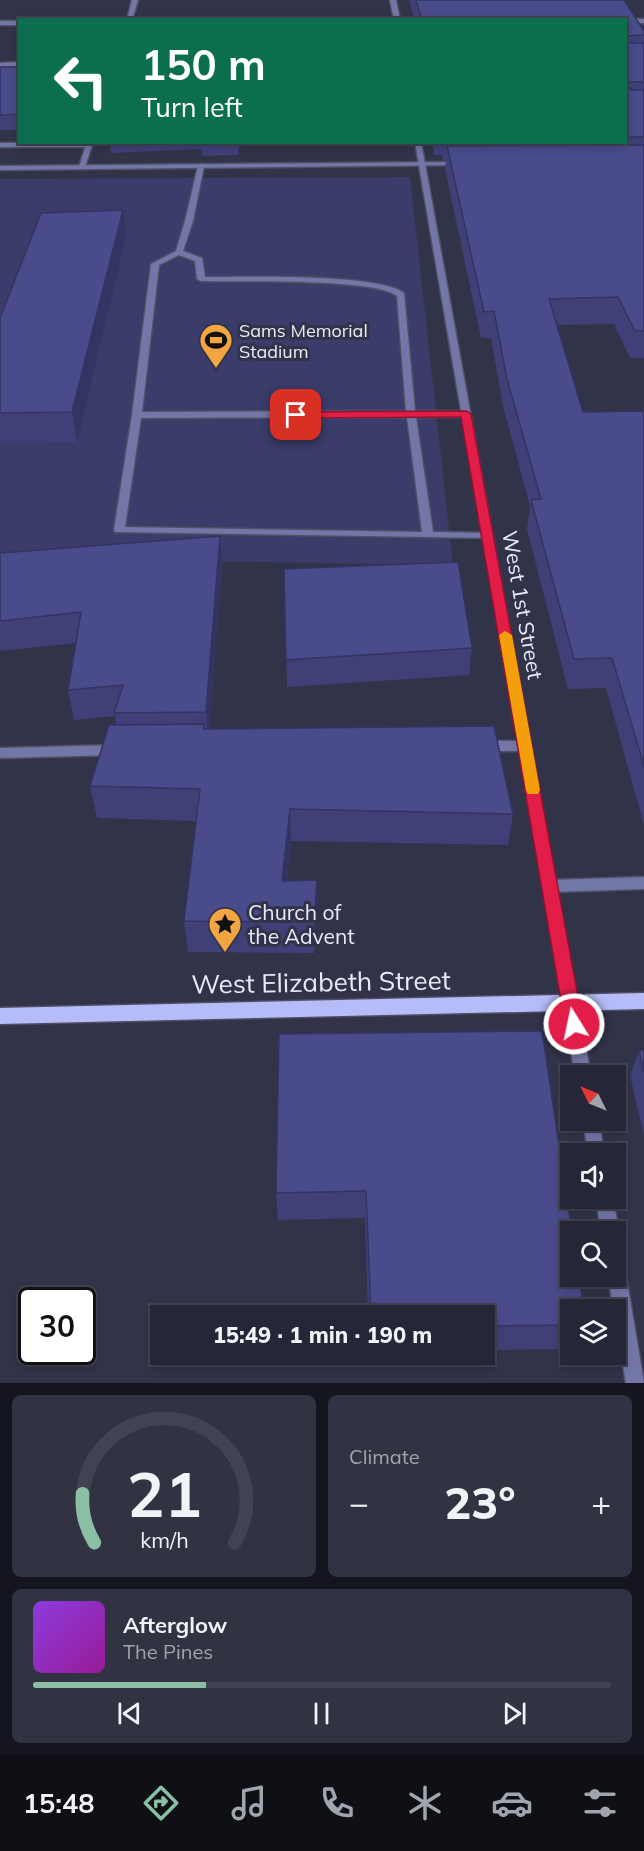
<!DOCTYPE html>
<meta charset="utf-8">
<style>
body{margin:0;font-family:Mulish,sans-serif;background:#313242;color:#f1f3f6;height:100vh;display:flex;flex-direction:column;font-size:22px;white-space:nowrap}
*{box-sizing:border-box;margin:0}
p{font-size:20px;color:#a3a5ad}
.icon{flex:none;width:33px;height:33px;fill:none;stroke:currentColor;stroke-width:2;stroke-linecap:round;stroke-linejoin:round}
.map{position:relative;height:1383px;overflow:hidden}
.panel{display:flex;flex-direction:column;gap:12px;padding:12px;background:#14151e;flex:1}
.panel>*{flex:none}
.guide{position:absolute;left:18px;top:18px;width:609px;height:126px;border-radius:0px;box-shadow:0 3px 9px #0003,0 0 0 2px #424352;background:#0b6e4f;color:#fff;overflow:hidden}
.needle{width:39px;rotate:313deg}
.fabs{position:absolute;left:560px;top:1065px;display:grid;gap:12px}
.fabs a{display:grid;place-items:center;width:66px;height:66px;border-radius:0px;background:#252637;box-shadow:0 3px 9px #0003,0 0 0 2px #424352;font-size:30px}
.speed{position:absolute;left:18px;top:1287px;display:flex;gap:12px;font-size:30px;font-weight:700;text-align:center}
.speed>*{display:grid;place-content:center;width:78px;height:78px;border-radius:50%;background:#252637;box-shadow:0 3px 9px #0003,0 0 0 2px #424352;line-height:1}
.speed .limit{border:3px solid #111;border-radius:9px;background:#fff;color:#111}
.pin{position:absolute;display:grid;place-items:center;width:51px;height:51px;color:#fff;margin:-26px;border-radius:12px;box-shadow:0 3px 9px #0006}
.me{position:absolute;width:66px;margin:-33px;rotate:350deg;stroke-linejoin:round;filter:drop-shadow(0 0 4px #0008)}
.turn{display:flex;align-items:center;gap:21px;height:126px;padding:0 24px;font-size:27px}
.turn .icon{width:78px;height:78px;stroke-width:2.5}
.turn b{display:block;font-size:42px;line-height:51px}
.big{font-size:45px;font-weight:800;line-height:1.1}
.panel .card{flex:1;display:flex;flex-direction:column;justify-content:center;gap:9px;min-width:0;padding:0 21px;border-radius:9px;background:#313242}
.panel .dial{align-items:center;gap:0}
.dial svg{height:156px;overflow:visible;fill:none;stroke:#424352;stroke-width:7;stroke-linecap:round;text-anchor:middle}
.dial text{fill:#f1f3f6;stroke:none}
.song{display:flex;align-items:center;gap:18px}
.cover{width:72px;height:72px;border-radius:9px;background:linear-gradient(135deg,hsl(270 70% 55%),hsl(300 70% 35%))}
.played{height:6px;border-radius:3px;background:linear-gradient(90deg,#8abfa5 30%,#424352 30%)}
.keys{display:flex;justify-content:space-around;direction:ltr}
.heat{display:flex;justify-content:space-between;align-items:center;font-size:33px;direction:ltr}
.panel .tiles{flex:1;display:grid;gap:12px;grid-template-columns:1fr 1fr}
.card:last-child{grid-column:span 2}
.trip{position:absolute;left:150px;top:1305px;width:345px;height:60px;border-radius:0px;background:#252637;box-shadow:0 3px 9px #0003,0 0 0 2px #424352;font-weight:800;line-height:60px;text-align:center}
.menu{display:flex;height:96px;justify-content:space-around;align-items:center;background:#0f0f16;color:#a3a5ad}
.menu .icon{width:42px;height:42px}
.menu .on{color:#8abfa5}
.menu b{font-size:27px;color:#f1f3f6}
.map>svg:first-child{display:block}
.green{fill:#3a3c69}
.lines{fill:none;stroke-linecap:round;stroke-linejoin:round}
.service-casing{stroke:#4f5065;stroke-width:3}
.minor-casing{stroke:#4f5065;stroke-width:3}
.tertiary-casing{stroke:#4f5065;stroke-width:3}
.primary-casing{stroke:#4f5065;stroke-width:3}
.service{fill:#7277a7;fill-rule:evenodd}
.minor{fill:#7277a7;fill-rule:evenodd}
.tertiary{fill:#7277a7;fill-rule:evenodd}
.primary{fill:#b6bcf7;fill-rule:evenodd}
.wall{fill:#3f4078}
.shaded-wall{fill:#333461}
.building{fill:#494b8b;stroke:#333461;stroke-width:1.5}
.route{fill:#e11d48;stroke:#92132f;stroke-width:1.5}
.slow{fill:#f59e0b}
.labels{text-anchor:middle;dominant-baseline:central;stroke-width:6;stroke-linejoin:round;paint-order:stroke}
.far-poi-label{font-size:18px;fill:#eaebfa;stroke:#313349;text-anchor:start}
.street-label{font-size:21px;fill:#eaebfa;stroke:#313349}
.poi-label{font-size:21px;fill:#eaebfa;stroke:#313349;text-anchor:start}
.near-street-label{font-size:26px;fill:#eaebfa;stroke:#313349}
</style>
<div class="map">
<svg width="644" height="1383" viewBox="0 0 644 1383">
<rect width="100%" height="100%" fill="#313349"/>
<path class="green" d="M410,177l43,388 -453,-7v-379z"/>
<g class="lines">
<defs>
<g id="service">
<rect x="626" y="19" width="18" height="4"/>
<rect x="0" y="21" width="20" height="4"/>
<path d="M0,143h89l3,2 -3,2h-89z"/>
<path d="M201,164l3,2 -11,55 -10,30 19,7 3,19c38,0 174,-4 199,16l11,118h51l5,3 -5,3h-50l17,115 55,1 5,3 -1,2 -377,-6 -1,-2 18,-115 19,-151 25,-13 9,-30 13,-55zM179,255l16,6 2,18 4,2c35,1 175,-3 196,15l9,115 -264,1 17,-147zM407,417l15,115 -297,-5 16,-109z"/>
<path d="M484,741h41l4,2 2,3 -2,3 -4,2h-41l-4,-2 -2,-3 2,-3z"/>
<path d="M116,745l4,2 2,3 -2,3 -4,2 -116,3v-10z"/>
<path d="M644,877v12l-94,3 -5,-2 -2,-4 2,-4 5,-2z"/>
</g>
<g id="minor">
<path d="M132,0h6l-6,20h-5z"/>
<path d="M390,0h6l4,20h-6z"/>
<path d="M20,62v4l-20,1v-4z"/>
<path d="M87,142h6l-8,25 -3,2 -3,-2z"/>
<path d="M415,142h6l170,934h-16z"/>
<path d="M583,1120h16l5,34h-16z"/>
<path d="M596,1198h17l6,34 -3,6 -1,-6h-14z"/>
<path d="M615,1255l6,3 3,6 20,119h-18l-18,-107h7z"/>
</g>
<path id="tertiary" d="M460,162l2,1v2l-462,5v-4z"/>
<path id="primary" d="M644,993v16l-644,15v-16z"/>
</defs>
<use href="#service" class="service-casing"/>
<use href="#minor" class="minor-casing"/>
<use href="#tertiary" class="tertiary-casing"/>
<use href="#primary" class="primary-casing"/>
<use href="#service" class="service"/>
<use href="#minor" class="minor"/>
<use href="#tertiary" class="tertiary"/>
<use href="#primary" class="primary"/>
</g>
<g class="wall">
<path d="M409,0h215l20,31v327h-14l-16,-34 -57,1 26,87 61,-1v414l-38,-137 -38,1 -41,-160 3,-23 -27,-100 -12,-68h-10l-36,-169 1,-9h-3l-1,-5h-8l-2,-13h194v-122h-211z"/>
<rect x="0" y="67" width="20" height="63"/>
<path d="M110,142h132l-4,13 -36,1 -1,-7 -90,4z"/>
<path d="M123,210l3,26 -49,206 -77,2v-126z"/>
<path d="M220,536l2,29 -13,164 304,85 -5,31 -217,-4 -4,40 30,31 -3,41 -126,-1 -4,-31 12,-100 -99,-3 -7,-32 26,-61 -1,-9 -41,4 -6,-30 8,-47 -76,8v-98z"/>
<path d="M284,569l188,79 -3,27 -182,12z"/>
<path d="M279,1034l291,276v39l-86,1v-34h-116l-3,-98 -87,2 -2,-27z"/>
<path d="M644,1050v85l-14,-59 9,-25z"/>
</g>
<g class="shaded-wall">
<path d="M238,142h4l-4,13z"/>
<path d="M123,210l3,26 -49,206 -5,-30z"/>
<path d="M220,536l2,29 -14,176 -2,-29z"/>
<path d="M290,809l1,32 -8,72 -1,-32z"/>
<path d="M317,880v32l-3,41v-31z"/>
</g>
<g class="building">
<path d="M416,0h208l20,31v4l-16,1v7h16v39h-14l-3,2 3,6h14v47h-18v-117h-204z"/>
<path d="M0,67h20v47l-20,1z"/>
<path d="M644,145v186h-9l-17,-34 -69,2 34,113 61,-1v355l-32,-108 -38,1 -43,-159 10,-1 -34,-120 -13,-68 -10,1 -37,-166z"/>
<path d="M123,210l-51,202 -72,1v-95l41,-105z"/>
<path d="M220,536l-14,176 -92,1 9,-28 -55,5 13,-78 -81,9v-68z"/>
<path d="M458,562l14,86 -186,12 -2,-91z"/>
<path d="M204,724v5l290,-3 19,88 -223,-5 -8,72 35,-1 -3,42 -130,-1 16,-132 -110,-3 19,-61z"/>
<path d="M542,1031l30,201h-2v44h9l5,34h-14v15l-86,1v-10h-113l-5,-125 -90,2 3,-159z"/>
<path d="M644,1050v22l-5,-21z"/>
</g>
<path class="route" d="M466,411l5,3 112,610 -3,6 -6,2 -6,-2 -3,-6 -104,-607 -165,1 -5,-3 5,-3z"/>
<path class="slow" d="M505,631l7,4 28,155 -2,4h-10l-2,-4 -27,-155z"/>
<defs>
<symbol id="stadium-pin" viewBox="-11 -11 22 30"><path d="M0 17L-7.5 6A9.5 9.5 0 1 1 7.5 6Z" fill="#f2a541" stroke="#313349"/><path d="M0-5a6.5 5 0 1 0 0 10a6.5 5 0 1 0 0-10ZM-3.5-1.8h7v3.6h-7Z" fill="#111"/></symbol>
<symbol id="sight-pin" viewBox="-11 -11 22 30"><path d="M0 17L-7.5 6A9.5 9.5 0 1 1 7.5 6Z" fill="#f2a541" stroke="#313349"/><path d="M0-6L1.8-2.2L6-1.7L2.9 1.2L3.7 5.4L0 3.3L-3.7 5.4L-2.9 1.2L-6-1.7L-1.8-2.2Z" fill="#111"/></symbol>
</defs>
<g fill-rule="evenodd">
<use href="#stadium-pin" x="197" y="321" width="38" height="52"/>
<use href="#sight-pin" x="206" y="905" width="38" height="52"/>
</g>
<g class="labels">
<g class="far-poi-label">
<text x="239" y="330">Sams Memorial<tspan x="239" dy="21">Stadium</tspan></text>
</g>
<g class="street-label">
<text transform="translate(523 605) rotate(80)">West 1st Street</text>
</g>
<g class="poi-label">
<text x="248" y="912">Church of<tspan x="248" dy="24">the Advent</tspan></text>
</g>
<g class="near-street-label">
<text transform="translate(321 982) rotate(-1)">West Elizabeth Street</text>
</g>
</g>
</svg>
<div class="fabs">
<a><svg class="needle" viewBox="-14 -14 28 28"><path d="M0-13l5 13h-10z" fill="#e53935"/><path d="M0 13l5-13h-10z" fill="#a3a5ad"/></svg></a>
<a><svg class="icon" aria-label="sound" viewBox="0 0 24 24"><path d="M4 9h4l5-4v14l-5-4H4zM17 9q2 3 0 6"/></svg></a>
<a><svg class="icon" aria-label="search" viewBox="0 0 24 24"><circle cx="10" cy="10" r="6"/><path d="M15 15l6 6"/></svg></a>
<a><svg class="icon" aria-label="layers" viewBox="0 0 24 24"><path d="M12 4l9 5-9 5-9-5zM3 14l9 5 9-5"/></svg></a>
</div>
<div class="speed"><div class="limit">30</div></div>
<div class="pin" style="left:296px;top:415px;background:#d93025"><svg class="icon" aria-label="arrive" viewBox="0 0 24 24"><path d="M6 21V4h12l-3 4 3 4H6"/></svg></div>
<svg class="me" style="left:574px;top:1024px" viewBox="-20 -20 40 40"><circle r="17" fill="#e11d48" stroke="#fff" stroke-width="3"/><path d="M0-11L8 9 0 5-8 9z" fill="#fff"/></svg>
<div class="trip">15:49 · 1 min · 190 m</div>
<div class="guide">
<div class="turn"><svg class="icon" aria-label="left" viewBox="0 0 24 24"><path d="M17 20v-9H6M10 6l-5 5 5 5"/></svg><div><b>150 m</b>Turn left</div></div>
</div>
</div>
<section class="panel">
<div class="tiles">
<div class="card dial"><svg viewBox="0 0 100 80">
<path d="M14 69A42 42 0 1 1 86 69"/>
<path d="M14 69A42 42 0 0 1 8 44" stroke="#8abfa5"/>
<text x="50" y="56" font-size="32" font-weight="700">21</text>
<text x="50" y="72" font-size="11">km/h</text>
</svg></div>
<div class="card"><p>Climate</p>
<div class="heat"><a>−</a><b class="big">23°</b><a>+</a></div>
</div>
<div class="card">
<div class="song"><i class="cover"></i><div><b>Afterglow</b><p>The Pines</p></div></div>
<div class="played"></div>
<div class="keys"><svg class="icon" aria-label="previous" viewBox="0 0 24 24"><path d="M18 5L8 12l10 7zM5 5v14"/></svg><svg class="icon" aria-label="pause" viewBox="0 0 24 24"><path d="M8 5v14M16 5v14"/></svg><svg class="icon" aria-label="next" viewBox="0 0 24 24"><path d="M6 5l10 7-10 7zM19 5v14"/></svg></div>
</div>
</div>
</section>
<nav class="menu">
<b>15:48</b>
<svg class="icon on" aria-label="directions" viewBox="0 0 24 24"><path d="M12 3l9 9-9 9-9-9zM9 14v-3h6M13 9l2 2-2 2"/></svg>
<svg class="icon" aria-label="music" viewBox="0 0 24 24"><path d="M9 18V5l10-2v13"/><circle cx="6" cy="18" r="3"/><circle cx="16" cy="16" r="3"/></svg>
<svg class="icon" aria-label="phone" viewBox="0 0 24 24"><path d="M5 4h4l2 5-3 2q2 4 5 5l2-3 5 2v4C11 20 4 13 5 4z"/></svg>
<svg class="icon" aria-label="climate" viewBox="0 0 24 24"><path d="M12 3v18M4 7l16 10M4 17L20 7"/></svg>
<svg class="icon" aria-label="car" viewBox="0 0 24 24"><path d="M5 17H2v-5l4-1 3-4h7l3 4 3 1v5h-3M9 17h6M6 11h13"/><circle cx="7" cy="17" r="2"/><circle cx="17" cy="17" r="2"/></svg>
<svg class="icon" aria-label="filters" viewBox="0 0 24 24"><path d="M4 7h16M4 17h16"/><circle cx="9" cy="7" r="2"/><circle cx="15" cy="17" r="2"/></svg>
</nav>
